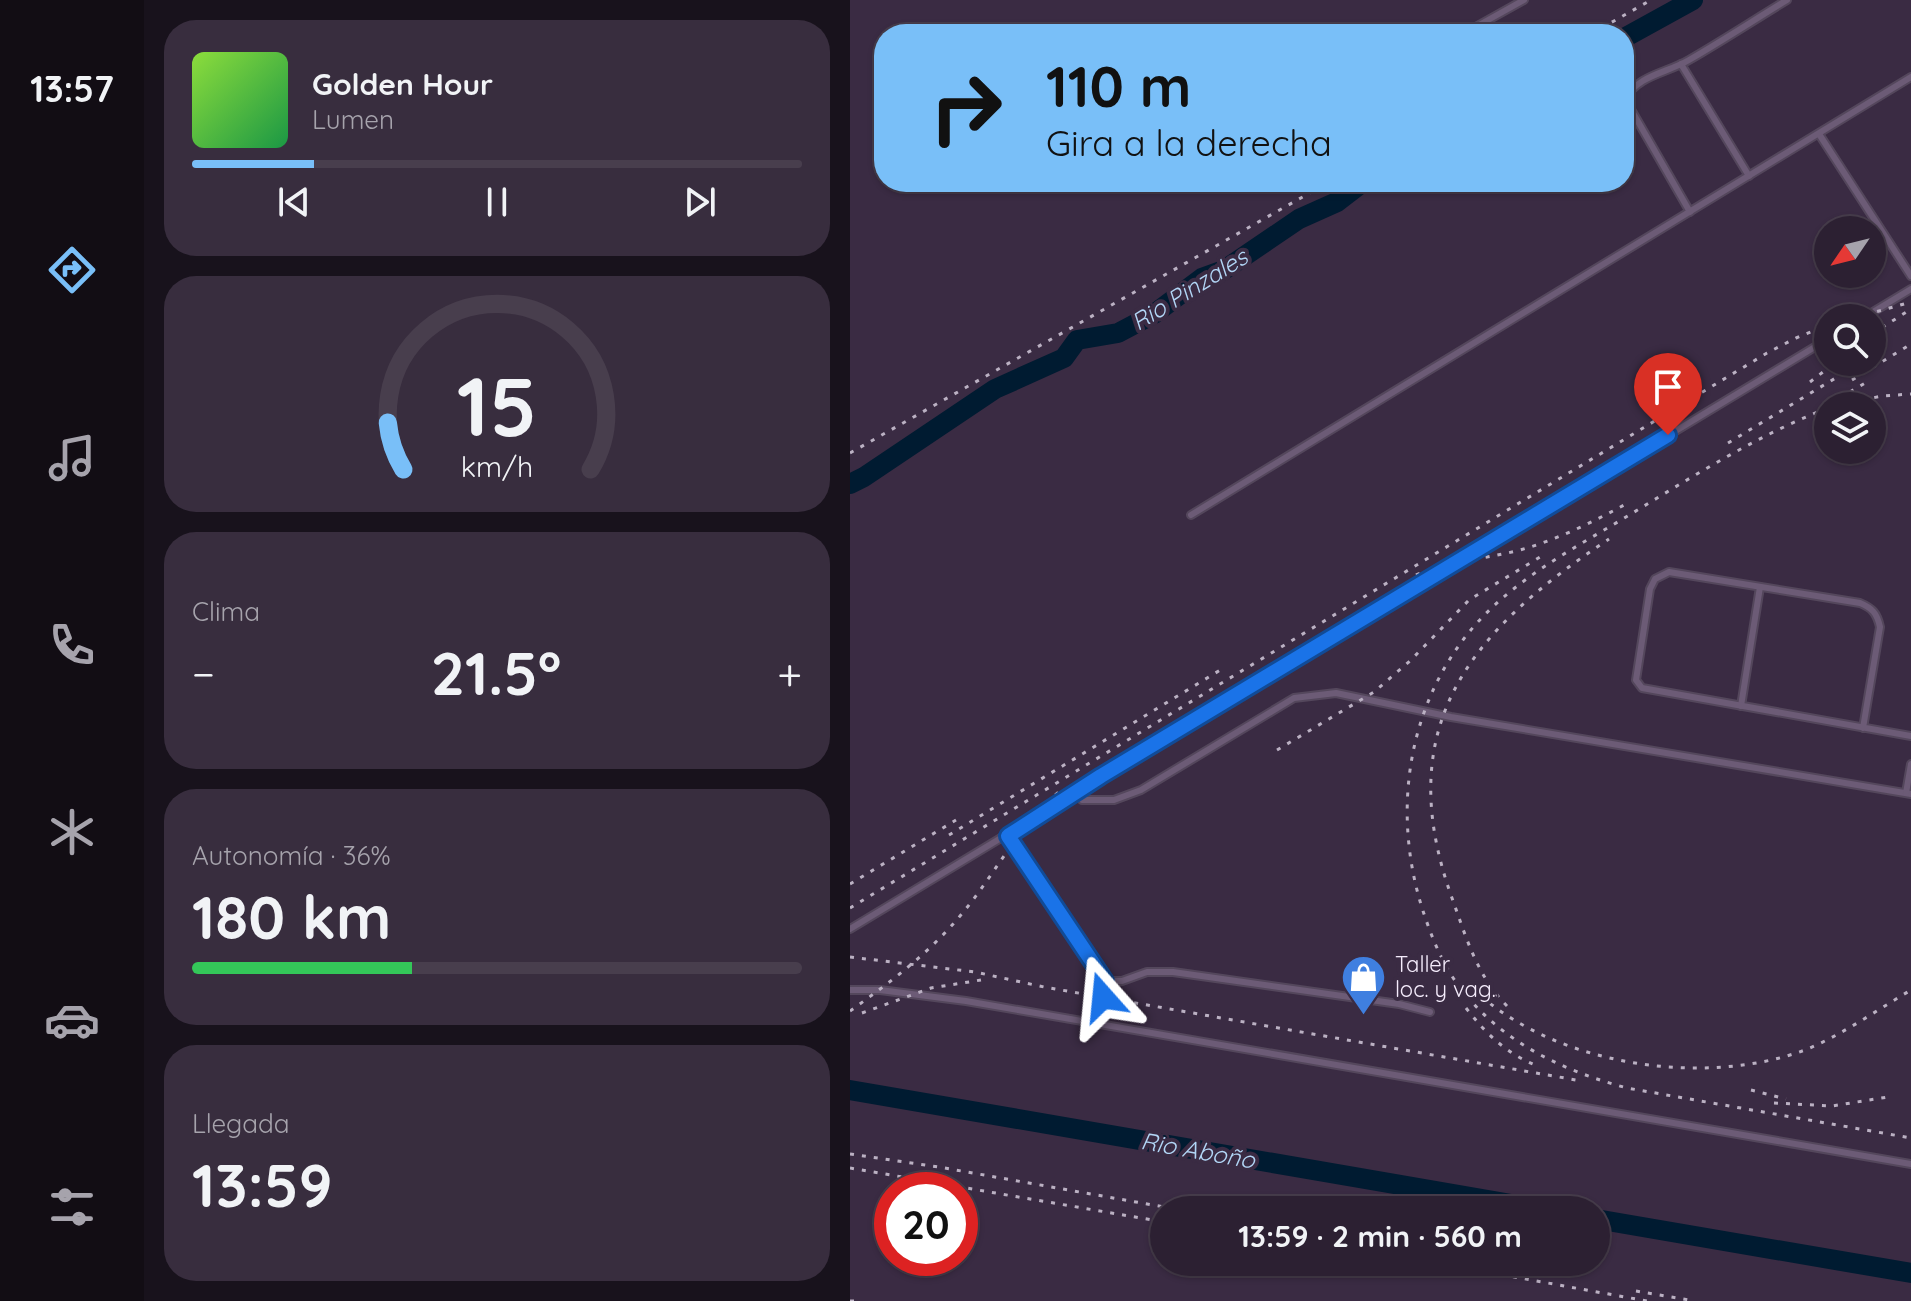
<!DOCTYPE html>
<html lang="es">
<meta charset="utf-8">
<style>
body{margin:0;font-family:Quicksand,sans-serif;background:#382d3e;color:#f1f3f6;height:100vh;display:flex;flex-direction:column;font-size:30px;white-space:nowrap}
*{box-sizing:border-box;margin:0}
p{font-size:26px;color:#a6a3ac}
.icon{flex:none;width:44px;height:44px;fill:none;stroke:currentColor;stroke-width:2;stroke-linecap:round;stroke-linejoin:round}
.map{position:relative;flex:1;overflow:hidden}
.side{display:flex;flex-direction:column;gap:20px;padding:20px;background:#18121c;width:706px}
.side>*{flex:none}
.guide{position:absolute;left:24px;top:24px;width:760px;height:168px;border-radius:32px;box-shadow:0 2px 6px #0004,0 0 0 2px #483e4d;background:#79bff8;color:#111;overflow:hidden}
.needle{width:52px;rotate:235deg}
.tools{position:absolute;left:964px;top:216px;display:grid;gap:16px}
.tools a{display:grid;place-items:center;width:72px;height:72px;border-radius:50%;background:#2c2032;box-shadow:0 2px 6px #0004,0 0 0 2px #483e4d;font-size:40px}
.speed{position:absolute;left:24px;top:1172px;display:flex;gap:16px;font-size:40px;font-weight:700;text-align:center}
.speed>*{display:grid;place-content:center;width:104px;height:104px;border-radius:50%;background:#2c2032;box-shadow:0 2px 6px #0004,0 0 0 2px #483e4d;line-height:1}
.speed .limit{border:12px solid #d22;background:#fff;color:#111}
.pin{position:absolute;display:grid;place-items:center;width:68px;height:68px;color:#fff;margin:-82px -34px;border-radius:50% 50% 50% 0;rotate:-45deg;box-shadow:0 0 8px #0007}
.pin .icon{rotate:45deg}
.me{position:absolute;width:88px;margin:-44px;rotate:342deg;stroke-linejoin:round;filter:drop-shadow(0 0 6px #0008)}
.turn{display:flex;align-items:center;gap:28px;height:168px;padding:0 40px;font-size:36px}
.turn .icon{width:104px;height:104px;stroke-width:2.5}
.turn b{display:block;font-size:56px;line-height:68px}
.big{font-size:60px;font-weight:800;line-height:1.1}
.side .card{flex:1;display:flex;flex-direction:column;justify-content:center;gap:12px;min-width:0;padding:0 28px;border-radius:32px;background:#382d3e}
.side .dial{align-items:center;gap:0}
.dial svg{height:208px;overflow:visible;fill:none;stroke:#483e4d;stroke-width:7;stroke-linecap:round;text-anchor:middle}
.dial text{fill:#f1f3f6;stroke:none}
.song{display:flex;align-items:center;gap:24px}
.cover{width:96px;height:96px;border-radius:12px;background:linear-gradient(135deg,hsl(90 70% 55%),hsl(140 70% 35%))}
.played{height:8px;border-radius:4px;background:linear-gradient(90deg,#79bff8 20%,#483e4d 20%)}
.keys{display:flex;justify-content:space-around;direction:ltr}
.heat{display:flex;justify-content:space-between;align-items:center;font-size:44px;direction:ltr}
.charge{height:12px;border-radius:6px;background:linear-gradient(90deg,#34c759 36%,#483e4d 0)}
.trip{position:absolute;left:300px;top:1196px;width:460px;height:80px;border-radius:40px;background:#2c2032;box-shadow:0 2px 6px #0004,0 0 0 2px #483e4d;font-weight:800;line-height:80px;text-align:center}
main{display:flex;flex:1;min-height:0}
.tabs{display:flex;flex-direction:column;width:144px;justify-content:space-around;align-items:center;background:#120d14;color:#a6a3ac}
.tabs .icon{width:56px;height:56px}
.tabs .on{color:#79bff8}
.tabs b{font-size:36px;color:#f1f3f6}
.map>svg:first-child{display:block}
.lines{fill:none;stroke-linecap:round;stroke-linejoin:round}
.river{stroke:#001b31;stroke-width:20}
.service-casing{stroke:#54475c;stroke-width:10}
.service{stroke:#6c5b76;stroke-width:6}
.rail{stroke:#bbb1c3;stroke-width:3;stroke-dasharray:4 8;stroke-linecap:butt}
.route-casing{stroke:#114b97;stroke-width:20}
.route{stroke:#1a73e8;stroke-width:14}
.labels{text-anchor:middle;dominant-baseline:central;stroke-width:8;stroke-linejoin:round;paint-order:stroke}
.poi-label{font-size:22px;fill:#f5ecfc;stroke:#3a2b43;text-anchor:start}
.water-label{font-size:24px;font-style:italic;fill:#b2d6f6;stroke:#3a2b43}
</style>
<main>
<nav class="tabs">
<b>13:57</b>
<svg class="icon on" aria-label="directions" viewBox="0 0 24 24"><path d="M12 3l9 9-9 9-9-9zM9 14v-3h6M13 9l2 2-2 2"/></svg>
<svg class="icon" aria-label="music" viewBox="0 0 24 24"><path d="M9 18V5l10-2v13"/><circle cx="6" cy="18" r="3"/><circle cx="16" cy="16" r="3"/></svg>
<svg class="icon" aria-label="phone" viewBox="0 0 24 24"><path d="M5 4h4l2 5-3 2q2 4 5 5l2-3 5 2v4C11 20 4 13 5 4z"/></svg>
<svg class="icon" aria-label="climate" viewBox="0 0 24 24"><path d="M12 3v18M4 7l16 10M4 17L20 7"/></svg>
<svg class="icon" aria-label="car" viewBox="0 0 24 24"><path d="M5 17H2v-5l4-1 3-4h7l3 4 3 1v5h-3M9 17h6M6 11h13"/><circle cx="7" cy="17" r="2"/><circle cx="17" cy="17" r="2"/></svg>
<svg class="icon" aria-label="filters" viewBox="0 0 24 24"><path d="M4 7h16M4 17h16"/><circle cx="9" cy="7" r="2"/><circle cx="15" cy="17" r="2"/></svg>
</nav>
<section class="side">
<div class="card">
<div class="song"><i class="cover"></i><div><b>Golden Hour</b><p>Lumen</p></div></div>
<div class="played"></div>
<div class="keys"><svg class="icon" aria-label="previous" viewBox="0 0 24 24"><path d="M18 5L8 12l10 7zM5 5v14"/></svg><svg class="icon" aria-label="pause" viewBox="0 0 24 24"><path d="M8 5v14M16 5v14"/></svg><svg class="icon" aria-label="next" viewBox="0 0 24 24"><path d="M6 5l10 7-10 7zM19 5v14"/></svg></div>
</div>
<div class="card dial"><svg viewBox="0 0 100 80">
<path d="M14 69A42 42 0 1 1 86 69"/>
<path d="M14 69A42 42 0 0 1 8 51" stroke="#79bff8"/>
<text x="50" y="56" font-size="32" font-weight="700">15</text>
<text x="50" y="72" font-size="11">km/h</text>
</svg></div>
<div class="card"><p>Clima</p>
<div class="heat"><a>−</a><b class="big">21.5°</b><a>+</a></div>
</div>
<div class="card"><p>Autonomía · 36%</p><b class="big">180 km</b><div class="charge"></div></div>
<div class="card"><p>Llegada</p><b class="big">13:59</b></div>
</section>
<div class="map">
<svg width="1061" height="1301" viewBox="0 0 1061 1301">
<rect width="100%" height="100%" fill="#3a2b43"/>
<g class="lines">
<g class="river">
<path d="M774,38l69,-38"/>
<path d="M0,484l14,-7 131,-88 69,-31 13,-18 41,-7 36,-19 48,-36 22,-8 75,-51 38,-17 26,-20"/>
<path d="M0,1090l695,120"/>
<path d="M746,1219l315,54"/>
</g>
<defs>
<g id="service">
<path d="M613,34l61,-34"/>
<path d="M831,64l68,112"/>
<path d="M969,134l92,142"/>
<path d="M840,212l-65,-113c13,-24 42,-26 64,-39 33,-19 65,-40 98,-60"/>
<path d="M1013,318l48,-29"/>
<path d="M341,515l720,-438"/>
<path d="M891,706l19,-119"/>
<path d="M1013,728l17,-101c-3,-14 -8,-19 -20,-24l-191,-31 -14,7 -5,10 -14,91 6,8c90,16 179,32 269,48"/>
<path d="M224,793l8,7h32l27,-10 153,-92 42,-5 115,24 460,77"/>
<path d="M1056,793l5,-29"/>
<path d="M158,836l97,145 -6,42"/>
<path d="M0,929l978,-590"/>
<path d="M255,981h17l25,-9h26l226,32 31,8"/>
<path d="M0,990h30l86,11 945,163"/>
</g>
</defs>
<use href="#service" class="service-casing"/>
<use href="#service" class="service"/>
<g class="rail">
<path d="M741,34l60,-34"/>
<path d="M1004,318l57,-16"/>
<path d="M1022,334l39,-25"/>
<path d="M1002,380l59,-36"/>
<path d="M960,382l26,-20"/>
<path d="M989,405l43,-9 29,-2"/>
<path d="M978,408c-70,27 -133,67 -197,106 -56,34 -118,65 -161,117 -64,78 -78,184 -47,280 8,24 18,50 33,71 41,58 104,88 171,106l284,50"/>
<path d="M969,410l48,-28"/>
<path d="M878,443l134,-81"/>
<path d="M0,453l479,-271"/>
<path d="M566,575c34,-14 69,-16 104,-25 36,-10 71,-27 104,-45"/>
<path d="M427,750l97,-58 37,-32 58,-60 71,-43"/>
<path d="M99,835l273,-166"/>
<path d="M0,884l106,-64"/>
<path d="M0,908l917,-555 29,-15 32,-13"/>
<path d="M0,957l125,15 69,15 532,93"/>
<path d="M631,996c81,70 224,91 324,54 37,-15 72,-40 106,-60"/>
<path d="M657,1006c-30,-30 -41,-69 -55,-108 -62,-172 18,-267 157,-359"/>
<path d="M616,1008c21,27 42,47 74,59"/>
<path d="M0,1011c42,-30 82,-60 115,-101 34,-42 52,-82 95,-119"/>
<path d="M12,1013l69,-25 50,-8"/>
<path d="M901,1090l35,9"/>
<path d="M924,1103l58,3 56,-9"/>
<path d="M0,1154l89,13 242,43"/>
<path d="M0,1168l314,54"/>
<path d="M556,1262l92,12 149,27"/>
<path d="M786,1291l59,10"/>
<path d="M0,1301h4"/>
</g>
</g>
<g class="lines">
<defs>
<path id="route" d="M253,997l2,-16 -97,-145 93,-60 567,-341"/>
</defs>
<use href="#route" class="route-casing"/>
<use href="#route" class="route"/>
</g>
<defs>
<symbol id="shop-pin" viewBox="-11 -11 22 30"><path d="M0 17L-7.5 6A9.5 9.5 0 1 1 7.5 6Z" fill="#3f7fe0" stroke="#3a2b43"/><path d="M-5-2.5h2.3a2.7 3.5 0 0 1 5.4 0H5L5.5 6h-11ZM-1.5-2.5h3a1.5 2.3 0 0 0-3 0Z" fill="#fff"/></symbol>
</defs>
<g fill-rule="evenodd">
<use href="#shop-pin" x="488" y="952" width="51" height="69"/>
</g>
<g class="labels">
<g class="poi-label">
<text x="545" y="964">Taller<tspan x="545" dy="25">loc. y vag.</tspan></text>
</g>
<g class="water-label">
<text transform="translate(339 289) rotate(-32)">Rio Pinzales</text>
<text transform="translate(348 1150) rotate(10)">Rio Aboño</text>
</g>
</g>
</svg>
<div class="tools">
<a><svg class="needle" viewBox="-14 -14 28 28"><path d="M0-13l5 13h-10z" fill="#e53935"/><path d="M0 13l5-13h-10z" fill="#a6a3ac"/></svg></a>
<a><svg class="icon" aria-label="search" viewBox="0 0 24 24"><circle cx="10" cy="10" r="6"/><path d="M15 15l6 6"/></svg></a>
<a><svg class="icon" aria-label="layers" viewBox="0 0 24 24"><path d="M12 4l9 5-9 5-9-5zM3 14l9 5 9-5"/></svg></a>
</div>
<div class="speed"><div class="limit">20</div></div>
<div class="pin" style="left:818px;top:435px;background:#d93025"><svg class="icon" aria-label="arrive" viewBox="0 0 24 24"><path d="M6 21V4h12l-3 4 3 4H6"/></svg></div>
<svg class="me" style="left:253px;top:997px" viewBox="-20 -20 40 40"><path d="M0-17L14 15 0 8-14 15z" fill="#1a73e8" stroke="#fff" stroke-width="4"/></svg>
<div class="trip">13:59 · 2 min · 560 m</div>
<div class="guide">
<div class="turn"><svg class="icon" aria-label="right" viewBox="0 0 24 24"><path d="M7 20v-9h11M14 6l5 5-5 5"/></svg><div><b>110 m</b>Gira a la derecha</div></div>
</div>
</div>
</main>
